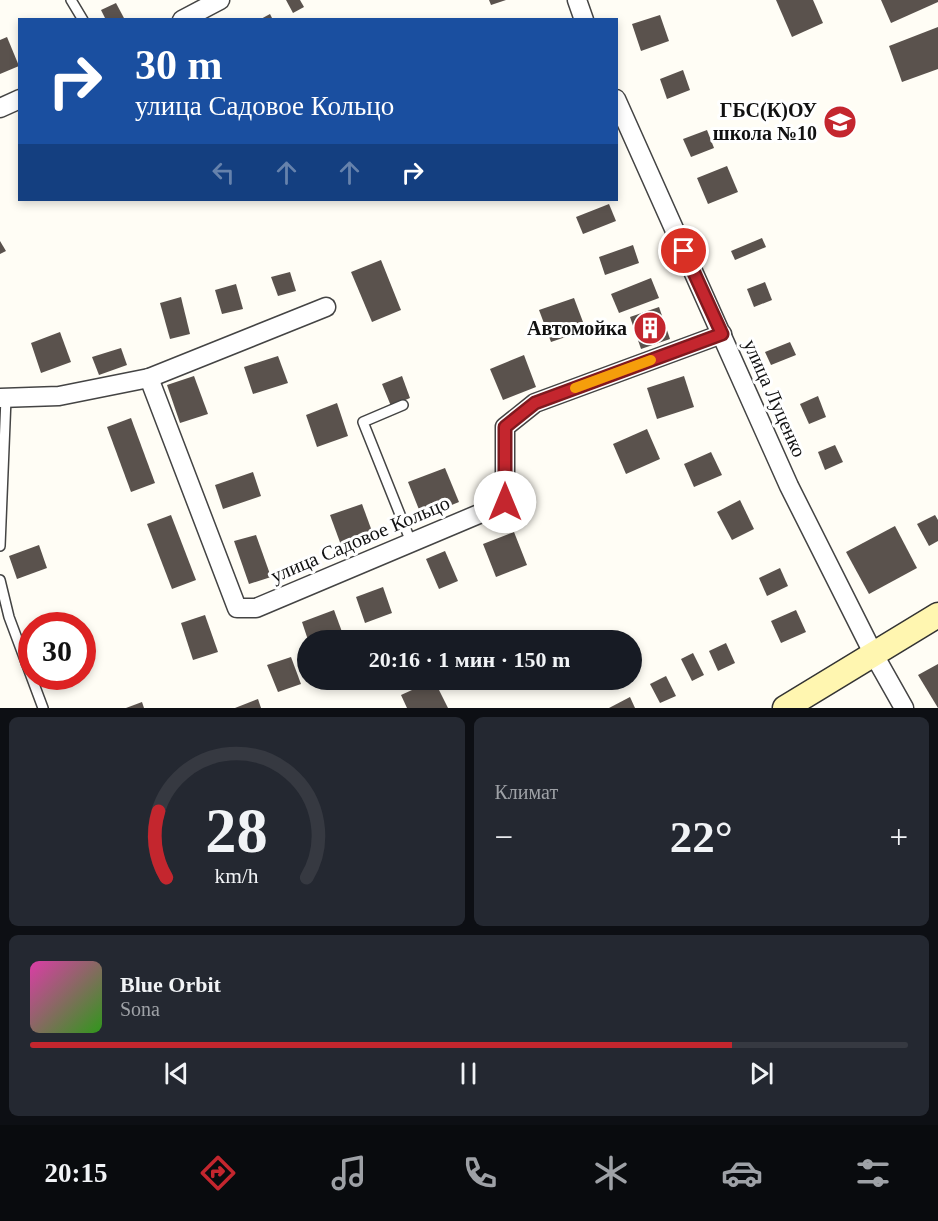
<!DOCTYPE html>
<html lang="ru">
<meta charset="utf-8">
<style>
body{margin:0;font-family:"Times New Roman",serif;background:#242831;color:#f1f3f6;height:100vh;display:flex;flex-direction:column;font-size:22px;white-space:nowrap}
*{box-sizing:border-box;margin:0}
p{font-size:20px;color:#9ea1a6}
.icon{flex:none;width:33px;height:33px;fill:none;stroke:currentColor;stroke-width:2;stroke-linecap:round;stroke-linejoin:round}
.map{position:relative;height:708px;overflow:hidden}
.side{display:flex;flex-direction:column;gap:9px;padding:9px;background:#0d0f14;flex:1}
.side>*{flex:none}
.top-card{position:absolute;left:18px;top:18px;width:600px;height:183px;border-radius:0px;box-shadow:0 3px 9px #0003;background:#1a4fa0;color:#fff;overflow:hidden}
.speed{position:absolute;left:18px;top:612px;display:flex;gap:12px;font-size:30px;font-weight:700;text-align:center}
.speed>*{display:grid;place-content:center;width:78px;height:78px;border-radius:50%;background:#171b24;box-shadow:0 3px 9px #0003;line-height:1}
.speed .limit{border:9px solid #d22;background:#fff;color:#111}
.pin{position:absolute;display:grid;place-items:center;width:51px;height:51px;color:#fff;margin:-26px;border:3px solid #fff;border-radius:50%;box-shadow:0 2px 6px #0007}
.me{position:absolute;width:66px;margin:-33px;rotate:0deg;stroke-linejoin:round;filter:drop-shadow(0 0 4px #0008)}
.turn{display:flex;align-items:center;gap:21px;height:126px;padding:0 18px;font-size:27px}
.turn .icon{width:78px;height:78px;stroke-width:2.5}
.turn b{display:block;font-size:42px;line-height:51px}
.lanes{display:flex;align-items:center;height:57px;padding:0 18px;background:#0003;justify-content:center;gap:30px;direction:ltr}
.lanes .off{opacity:.35}
.big{font-size:45px;font-weight:800;line-height:1.1}
.side .card{flex:1;display:flex;flex-direction:column;justify-content:center;gap:9px;min-width:0;padding:0 21px;border-radius:9px;background:#242831}
.side .dial{align-items:center;gap:0}
.dial svg{height:156px;overflow:visible;fill:none;stroke:#363941;stroke-width:7;stroke-linecap:round;text-anchor:middle}
.dial text{fill:#f1f3f6;stroke:none}
.song{display:flex;align-items:center;gap:18px}
.cover{width:72px;height:72px;border-radius:9px;background:linear-gradient(135deg,hsl(320 70% 55%),hsl(110 70% 35%))}
.played{height:6px;border-radius:3px;background:linear-gradient(90deg,#c4262e 80%,#363941 80%)}
.keys{display:flex;justify-content:space-around;direction:ltr}
.heat{display:flex;justify-content:space-between;align-items:center;font-size:33px;direction:ltr}
.side .tiles{flex:1;display:grid;gap:9px;grid-template-columns:1fr 1fr}
.card:last-child{grid-column:span 2}
.trip{position:absolute;left:297px;top:630px;width:345px;height:60px;border-radius:30px;background:#171b24;box-shadow:0 3px 9px #0003;font-weight:800;line-height:60px;text-align:center}
.tab-bar{display:flex;height:96px;justify-content:space-around;align-items:center;background:#090b0e;color:#9ea1a6}
.tab-bar .icon{width:42px;height:42px}
.tab-bar .active{color:#c4262e}
.tab-bar b{font-size:27px;color:#f1f3f6}
.map>svg:first-child{display:block}
.building{fill:#5a524d}
.lines{fill:none;stroke-linecap:round;stroke-linejoin:round}
.lane-casing{stroke:#444;stroke-width:12}
.street-casing{stroke:#444;stroke-width:21}
.secondary-casing{stroke:#333;stroke-width:27}
.lane{stroke:#fff;stroke-width:9}
.street{stroke:#fff;stroke-width:18}
.secondary{stroke:#fff6b0;stroke-width:24}
.route-casing{stroke:#7f191e;stroke-width:15}
.route{stroke:#c4262e;stroke-width:10}
.slow{stroke:#f59e0b;stroke-width:10}
.labels{text-anchor:middle;dominant-baseline:central;stroke-width:6;stroke-linejoin:round;paint-order:stroke}
.poi-label{font-size:20px;font-weight:bold;fill:#111;stroke:#fff;text-anchor:end}
.street-label{font-size:20px;fill:#111;stroke:#fff}
</style>
<div class="map">
<svg width="938" height="708" viewBox="0 0 938 708">
<rect width="100%" height="100%" fill="#fffdf5"/>
<g class="building">
<path d="M286,0h14l4,7 -11,6z"/>
<path d="M489,0h17l-15,5z"/>
<path d="M776,0h37l10,23 -31,14z"/>
<path d="M881,0h57v2l-47,21z"/>
<path d="M116,3l9,17h-19l-5,-10z"/>
<path d="M270,14l3,6h-14z"/>
<path d="M660,15l9,26 -28,10 -9,-27z"/>
<path d="M938,27v42l-36,13 -13,-36z"/>
<path d="M7,37l12,29 -19,8v-34z"/>
<path d="M683,70l7,20 -23,9 -7,-20z"/>
<path d="M707,130l7,18 -23,9 -8,-18z"/>
<path d="M727,166l11,26 -30,12 -11,-26z"/>
<path d="M609,204l7,17 -33,13 -7,-17z"/>
<path d="M762,238l4,9 -31,13 -4,-9z"/>
<path d="M0,241l6,10 -6,3z"/>
<path d="M633,245l6,18 -34,12 -6,-18z"/>
<path d="M381,260l20,50 -29,12 -21,-50z"/>
<path d="M290,272l6,19 -18,5 -7,-19z"/>
<path d="M651,278l8,20 -40,15 -8,-19z"/>
<path d="M765,282l7,18 -18,7 -7,-18z"/>
<path d="M236,284l7,25 -21,5 -7,-24z"/>
<path d="M181,297l9,37 -20,5 -10,-36z"/>
<path d="M574,298l12,32 -35,12 -12,-32z"/>
<path d="M659,307l11,32 -29,10 -11,-32z"/>
<path d="M60,332l11,30 -30,11 -10,-30z"/>
<path d="M790,342l6,13 -25,10 -6,-13z"/>
<path d="M121,348l6,17 -28,10 -7,-18z"/>
<path d="M524,355l12,32 -33,13 -13,-31z"/>
<path d="M278,356l10,27 -35,11 -9,-27z"/>
<path d="M194,376l14,38 -28,9 -13,-38z"/>
<path d="M402,376l8,22 -19,8 -9,-22z"/>
<path d="M684,376l10,31 -37,12 -10,-31z"/>
<path d="M818,396l8,21 -17,7 -9,-20z"/>
<path d="M337,403l11,33 -31,11 -11,-32z"/>
<path d="M131,418l24,65 -24,9 -24,-65z"/>
<path d="M647,429l13,30 -34,15 -13,-30z"/>
<path d="M835,445l8,17 -18,8 -7,-18z"/>
<path d="M711,452l11,23 -28,12 -10,-23z"/>
<path d="M445,468l14,34 -37,15 -14,-35z"/>
<path d="M253,472l8,24 -38,13 -8,-24z"/>
<path d="M740,500l14,29 -22,11 -15,-28z"/>
<path d="M362,504l11,30 -32,11 -11,-30z"/>
<path d="M171,515l25,65 -24,9 -25,-65z"/>
<path d="M935,515l3,5v21l-9,5 -12,-22z"/>
<path d="M895,526l22,42 -48,26 -23,-42z"/>
<path d="M514,532l13,33 -31,12 -13,-33z"/>
<path d="M256,535l15,42 -22,7 -15,-43z"/>
<path d="M39,545l8,23 -30,11 -8,-23z"/>
<path d="M445,551l13,30 -19,8 -13,-30z"/>
<path d="M780,568l8,18 -21,10 -8,-18z"/>
<path d="M383,587l9,26 -27,10 -9,-26z"/>
<path d="M334,610l11,30h-37l-6,-18z"/>
<path d="M796,610l10,22 -25,11 -10,-22z"/>
<path d="M205,615l13,37 -25,8 -12,-37z"/>
<path d="M726,643l9,20 -17,8 -9,-20z"/>
<path d="M693,653l11,22 -12,6 -11,-22z"/>
<path d="M291,657l10,27 -23,8 -11,-27z"/>
<path d="M938,664v44l-20,-33z"/>
<path d="M666,676l10,20 -16,7 -10,-19z"/>
<path d="M434,680l14,28h-41l-6,-13z"/>
<path d="M630,697l5,11h-26z"/>
<path d="M258,699l3,9h-26z"/>
<path d="M142,702l2,6h-18z"/>
</g>
<g class="lines">
<defs>
<g id="lane">
<path d="M71,0l12,20"/>
<path d="M403,405l-40,17 48,120"/>
<path d="M0,546l6,-148"/>
<path d="M0,580l9,37 34,91"/>
</g>
<g id="street">
<path d="M577,0l7,20"/>
<path d="M182,20l38,-20"/>
<path d="M616,99l173,387 84,167 31,55"/>
<path d="M0,108l20,-9"/>
<path d="M149,378l88,230h19l249,-105v-76l30,-24 187,-69"/>
<path d="M0,398l59,-2 90,-18 177,-71"/>
</g>
<path id="secondary" d="M785,708l153,-93"/>
</defs>
<use href="#lane" class="lane-casing"/>
<use href="#street" class="street-casing"/>
<use href="#secondary" class="secondary-casing"/>
<use href="#lane" class="lane"/>
<use href="#street" class="street"/>
<use href="#secondary" class="secondary"/>
</g>
<g class="lines">
<defs>
<path id="route" d="M505,502v-75l30,-24 187,-69 -38,-83"/>
</defs>
<use href="#route" class="route-casing"/>
<use href="#route" class="route"/>
<path class="slow" d="M575,388l76,-28"/>
</g>
<defs>
<symbol id="school-disc" viewBox="-11 -11 22 22"><circle r="9.5" fill="#c4262e" stroke="#fff"/><path d="M0-5L7-2L0 1L-7-2ZM-4 1L0 2.5L4 1V4Q0 6-4 4Z" fill="#fff"/></symbol>
<symbol id="building-disc" viewBox="-11 -11 22 22"><circle r="9.5" fill="#c4262e" stroke="#fff"/><path d="M-4-6H4V6H1V3H-1V6H-4ZM-2.5-4.3h1.7v1.8h-1.7ZM.8-4.3h1.7v1.8H.8ZM-2.5-1h1.7V.8h-1.7ZM.8-1h1.7V.8H.8Z" fill="#fff"/></symbol>
</defs>
<g fill-rule="evenodd">
<use href="#school-disc" x="821" y="103" width="38" height="38"/>
<use href="#building-disc" x="631" y="309" width="38" height="38"/>
</g>
<g class="labels">
<g class="poi-label">
<text x="817" y="110">ГБС(К)ОУ<tspan x="817" dy="23">школа №10</tspan></text>
<text x="627" y="328">Автомойка</text>
</g>
<g class="street-label">
<text transform="translate(775 398) rotate(66)">улица Луценко</text>
<text transform="translate(360 539) rotate(-23)">улица Садовое Кольцо</text>
</g>
</g>
</svg>
<div class="speed"><div class="limit">30</div></div>
<div class="pin" style="left:684px;top:251px;background:#d93025"><svg class="icon" aria-label="arrive" viewBox="0 0 24 24"><path d="M6 21V4h12l-3 4 3 4H6"/></svg></div>
<svg class="me" style="left:505px;top:502px" viewBox="-20 -20 40 40"><circle r="19" fill="#fff"/><path d="M0-13L10 11 0 6-10 11z" fill="#c4262e"/></svg>
<div class="trip">20:16 · 1 мин · 150 m</div>
<div class="top-card">
<div class="turn"><svg class="icon" aria-label="right" viewBox="0 0 24 24"><path d="M7 20v-9h11M14 6l5 5-5 5"/></svg><div><b>30 m</b>улица Садовое Кольцо</div></div>
<div class="lanes"><svg class="icon off" aria-label="left" viewBox="0 0 24 24"><path d="M17 20v-9H6M10 6l-5 5 5 5"/></svg><svg class="icon off" aria-label="ahead" viewBox="0 0 24 24"><path d="M12 20V5M6 11l6-6 6 6"/></svg><svg class="icon off" aria-label="ahead" viewBox="0 0 24 24"><path d="M12 20V5M6 11l6-6 6 6"/></svg><svg class="icon" aria-label="right" viewBox="0 0 24 24"><path d="M7 20v-9h11M14 6l5 5-5 5"/></svg></div>
</div>
</div>
<section class="side">
<div class="tiles">
<div class="card dial"><svg viewBox="0 0 100 80">
<path d="M14 69A42 42 0 1 1 86 69"/>
<path d="M14 69A42 42 0 0 1 10 35" stroke="#c4262e"/>
<text x="50" y="56" font-size="32" font-weight="700">28</text>
<text x="50" y="72" font-size="11">km/h</text>
</svg></div>
<div class="card"><p>Климат</p>
<div class="heat"><a>−</a><b class="big">22°</b><a>+</a></div>
</div>
<div class="card">
<div class="song"><i class="cover"></i><div><b>Blue Orbit</b><p>Sona</p></div></div>
<div class="played"></div>
<div class="keys"><svg class="icon" aria-label="previous" viewBox="0 0 24 24"><path d="M18 5L8 12l10 7zM5 5v14"/></svg><svg class="icon" aria-label="pause" viewBox="0 0 24 24"><path d="M8 5v14M16 5v14"/></svg><svg class="icon" aria-label="next" viewBox="0 0 24 24"><path d="M6 5l10 7-10 7zM19 5v14"/></svg></div>
</div>
</div>
</section>
<nav class="tab-bar">
<b>20:15</b>
<svg class="icon active" aria-label="directions" viewBox="0 0 24 24"><path d="M12 3l9 9-9 9-9-9zM9 14v-3h6M13 9l2 2-2 2"/></svg>
<svg class="icon" aria-label="music" viewBox="0 0 24 24"><path d="M9 18V5l10-2v13"/><circle cx="6" cy="18" r="3"/><circle cx="16" cy="16" r="3"/></svg>
<svg class="icon" aria-label="phone" viewBox="0 0 24 24"><path d="M5 4h4l2 5-3 2q2 4 5 5l2-3 5 2v4C11 20 4 13 5 4z"/></svg>
<svg class="icon" aria-label="climate" viewBox="0 0 24 24"><path d="M12 3v18M4 7l16 10M4 17L20 7"/></svg>
<svg class="icon" aria-label="car" viewBox="0 0 24 24"><path d="M5 17H2v-5l4-1 3-4h7l3 4 3 1v5h-3M9 17h6M6 11h13"/><circle cx="7" cy="17" r="2"/><circle cx="17" cy="17" r="2"/></svg>
<svg class="icon" aria-label="filters" viewBox="0 0 24 24"><path d="M4 7h16M4 17h16"/><circle cx="9" cy="7" r="2"/><circle cx="15" cy="17" r="2"/></svg>
</nav>
